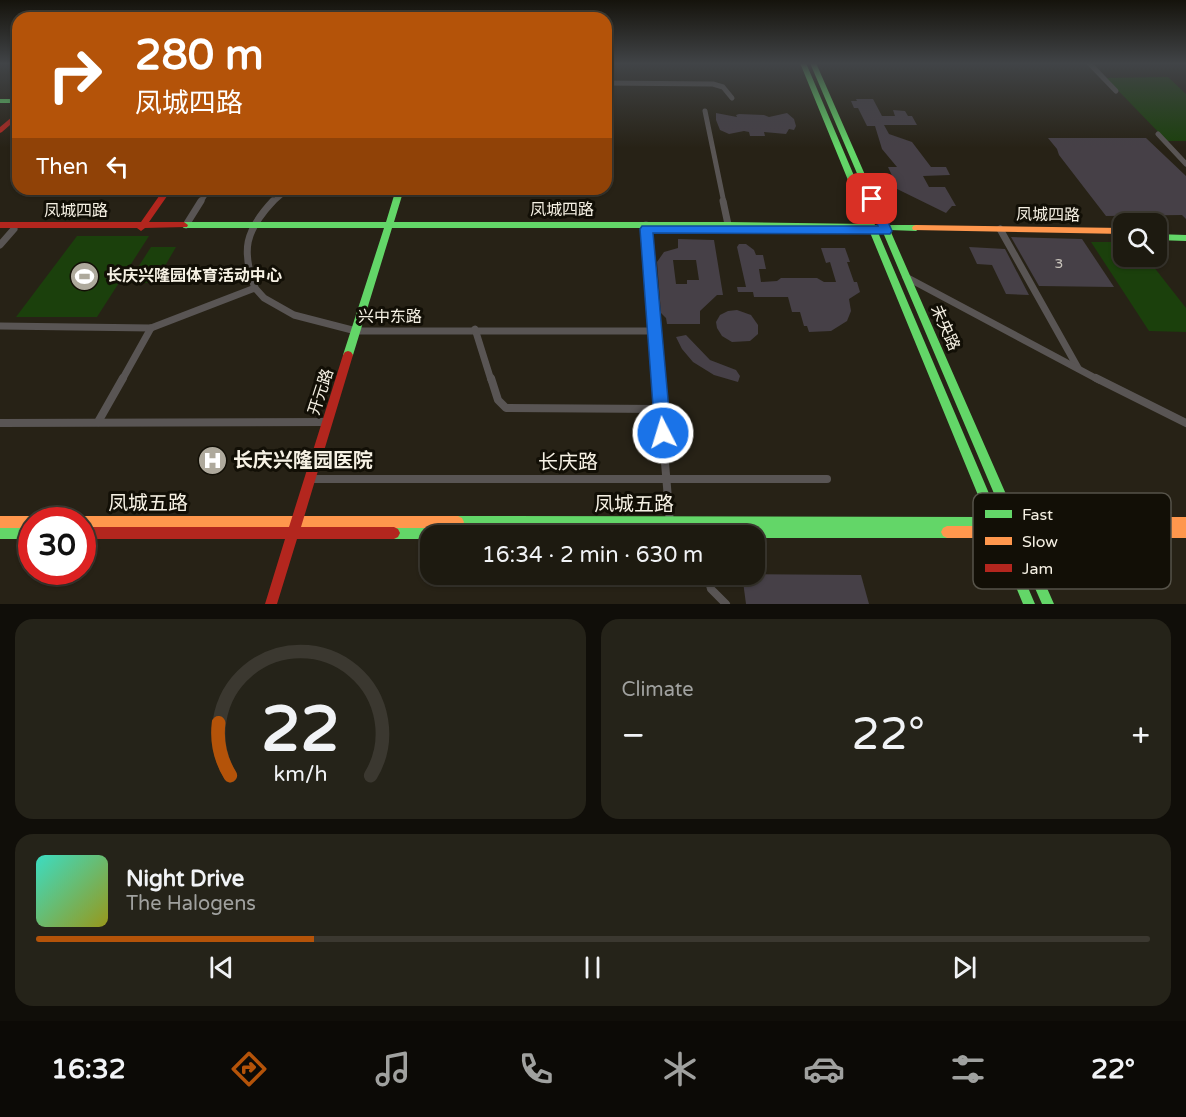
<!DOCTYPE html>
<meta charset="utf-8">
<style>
body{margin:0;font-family:"Varela Round","Noto Sans SC",sans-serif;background:#252319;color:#f1f3f6;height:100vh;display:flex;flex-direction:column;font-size:22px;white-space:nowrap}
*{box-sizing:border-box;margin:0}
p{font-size:20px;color:#a0a19f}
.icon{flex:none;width:33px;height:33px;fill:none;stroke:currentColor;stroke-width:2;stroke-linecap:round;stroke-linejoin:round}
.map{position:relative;height:604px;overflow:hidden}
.side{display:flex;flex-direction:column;gap:15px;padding:15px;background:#100e09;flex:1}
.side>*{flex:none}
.hud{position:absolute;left:12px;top:12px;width:600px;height:183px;border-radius:18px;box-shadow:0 2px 4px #0004,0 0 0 2px #3b3830;background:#b45309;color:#fff;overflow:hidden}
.buttons{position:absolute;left:1113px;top:213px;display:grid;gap:12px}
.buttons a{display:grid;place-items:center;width:54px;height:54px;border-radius:12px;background:#1d1a10;box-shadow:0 2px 4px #0004,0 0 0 2px #3b3830;font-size:30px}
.speed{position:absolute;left:18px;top:507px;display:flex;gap:12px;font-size:30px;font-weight:700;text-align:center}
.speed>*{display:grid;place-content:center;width:78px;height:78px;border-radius:50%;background:#1d1a10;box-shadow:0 2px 4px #0004,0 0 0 2px #3b3830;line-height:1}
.speed .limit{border:9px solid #d22;background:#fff;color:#111}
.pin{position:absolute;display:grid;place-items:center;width:51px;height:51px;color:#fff;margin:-26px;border-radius:12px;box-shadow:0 3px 9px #0006}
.me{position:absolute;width:66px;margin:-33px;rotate:355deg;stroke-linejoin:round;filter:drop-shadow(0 0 4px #0008)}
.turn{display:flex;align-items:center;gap:21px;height:126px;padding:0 24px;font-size:27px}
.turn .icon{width:78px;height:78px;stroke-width:2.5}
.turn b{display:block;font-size:42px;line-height:51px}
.then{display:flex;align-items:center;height:57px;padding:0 24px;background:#0003;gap:12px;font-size:22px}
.big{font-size:45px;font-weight:600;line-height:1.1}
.side .tile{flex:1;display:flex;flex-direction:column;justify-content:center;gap:9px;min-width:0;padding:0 21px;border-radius:18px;background:#252319}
.side .dial{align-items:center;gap:0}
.dial svg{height:156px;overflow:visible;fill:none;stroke:#3b3830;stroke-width:7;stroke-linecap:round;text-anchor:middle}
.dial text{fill:#f1f3f6;stroke:none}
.song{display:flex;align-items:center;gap:18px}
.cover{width:72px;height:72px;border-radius:9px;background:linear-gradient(135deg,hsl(170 70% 55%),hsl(60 70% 35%))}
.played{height:6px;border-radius:3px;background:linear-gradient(90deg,#b45309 25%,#3b3830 25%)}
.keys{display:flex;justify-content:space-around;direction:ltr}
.heat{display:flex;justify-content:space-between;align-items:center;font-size:33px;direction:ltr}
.side .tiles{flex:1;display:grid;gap:15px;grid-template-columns:1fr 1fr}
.tile:last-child{grid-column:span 2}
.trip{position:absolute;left:420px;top:525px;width:345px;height:60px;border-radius:18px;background:#1d1a10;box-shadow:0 2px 4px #0004,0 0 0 2px #3b3830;font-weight:600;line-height:60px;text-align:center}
.tabs{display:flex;height:96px;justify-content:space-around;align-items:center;background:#0c0a06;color:#a0a19f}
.tabs .icon{width:42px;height:42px}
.tabs .active{color:#b45309}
.tabs b{font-size:27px;color:#f1f3f6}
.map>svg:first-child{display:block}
.green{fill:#1b400c}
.building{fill:#464047;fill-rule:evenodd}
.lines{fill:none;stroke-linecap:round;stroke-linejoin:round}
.street-far2{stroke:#595554;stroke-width:5}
.street-far1{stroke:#595554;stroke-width:7}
.street{stroke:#595554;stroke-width:8}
.fast{fill:#63d668;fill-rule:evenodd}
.slow{fill:#ff974d;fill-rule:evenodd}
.jam{fill:#b3261e;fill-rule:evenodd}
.route{fill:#1a73e8;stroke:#114b97;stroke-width:1.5}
.labels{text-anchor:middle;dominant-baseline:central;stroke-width:6;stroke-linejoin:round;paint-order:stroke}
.number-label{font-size:14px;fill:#cac5bd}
.street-label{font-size:16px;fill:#f6f1e4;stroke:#120f06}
.poi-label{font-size:16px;font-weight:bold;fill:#f6f1e4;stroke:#120f06;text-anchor:start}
.near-poi-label{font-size:20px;font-weight:bold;fill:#f6f1e4;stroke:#120f06;text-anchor:start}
.near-street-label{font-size:20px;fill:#f6f1e4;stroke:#120f06}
.key{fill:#120f06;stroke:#565349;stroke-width:1.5}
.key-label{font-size:16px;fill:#f6f1e4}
</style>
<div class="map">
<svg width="1186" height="604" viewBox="0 0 1186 604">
<rect width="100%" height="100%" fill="#272216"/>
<g class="green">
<path d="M1168,77l18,17v47h-19l-61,-63z"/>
<path d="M77,236h72l-52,81h-81z"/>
<path d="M1091,242h32l1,14 22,1 40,51v24l-37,-1z"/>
<path d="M151,247h25l-21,36h-27z"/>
</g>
<g class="building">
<path d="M856,99h17l9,17h13l-2,-6 12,1 3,5h4l5,9h-33l5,9 23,8 19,25h15l4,8 -27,1 6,11h16l11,19h-4l-6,7 -53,-26 3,-3 -8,-17h9l-15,-18 -7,-23h-8l-9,-18h-4l-3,-7h6z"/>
<path d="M716,113l21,4 -1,-2 3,-1 25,1 5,2 18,-4 7,6 2,7 -2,4 -5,-1 -3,5 -22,-2 1,4h-15l-1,-4 -5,-1 -15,3 -9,-4 -4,-10z"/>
<path d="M1048,138h98l40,38v43l-4,-4 -76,1 -47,-61 -2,-6z"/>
<path d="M1011,237l71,2 32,48 -75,-1z"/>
<path d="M678,239l36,1 9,55h-6l-17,16v13h-33l-1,-6 -5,-5 -4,-51 7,-10 14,-4zM673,260h23l3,20h-12v4h-11z"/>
<path d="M739,244h7l8,6 2,5h7l3,14h-7l2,13 16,-1 4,-3h36l7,4h12l-6,-20 -4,1 -5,-15h24l5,14h-3l7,20h3l3,10 -11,7 2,12 -4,10 -16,10 -22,1 -2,-6h-3l-4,-14h-8l-4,-15h-34l-1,-5h-15l-1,-5h9l-9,-40z"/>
<path d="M969,247l36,2 24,46 -23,-1 -14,-29 -15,-1z"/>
<path d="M737,310l14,5 7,10v9l-8,7 -18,1 -10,-6 -5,-8 -1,-6 4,-7 8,-4z"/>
<path d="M686,335l24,25 26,10 4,6 -2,6 -24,-7 -21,-13 -11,-13 -6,-12z"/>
<path d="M742,574l119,1 8,29h-123z"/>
</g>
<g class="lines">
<g class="street-far2">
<path d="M1089,63l27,28"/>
<path d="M606,83l107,1 10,3 9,11"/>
<path d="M705,111l19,92"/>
<path d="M1158,134l28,30"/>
<path d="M606,149h5v-86"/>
<path d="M200,203l9,-14"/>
<path d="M272,203l16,-14"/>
</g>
<g class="street-far1">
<path d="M723,201l6,28"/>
<path d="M186,225l15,-24"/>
<path d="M646,225l12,155"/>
<path d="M1000,229l78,139"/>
<path d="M0,245l14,-16"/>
<path d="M906,277l193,103"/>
<path d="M255,288c-14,-38 -10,-57 18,-87"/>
<path d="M0,326l151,2 104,-40 9,10 30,17 62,16h300"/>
<path d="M475,329l16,51"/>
<path d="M122,380l29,-52"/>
</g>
<g class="street">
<path d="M491,378l7,22 8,8 155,1"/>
<path d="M658,378l12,145"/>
<path d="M1096,378l90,45"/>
<path d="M98,422l25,-44"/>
<path d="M0,423l327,-1"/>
<path d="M310,479h517"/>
<path d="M707,574l4,15 15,15"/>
</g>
<g class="fast">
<path d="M800,63h6l69,162h4l-69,-162h6l71,162h29l4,3 -4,3 -26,-1 126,287h81l4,2 2,4 -2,4 -4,2h-76l33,75h-12l-33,-75h-6l32,75h-12l-31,-75 -41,-1 2,4 -2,4 -4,2h-193v-2h-324v3h-36l-4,-2 -2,-4 2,-4 4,-2h62l-2,-1 -2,-4 2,-4 4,-2 529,1 -118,-287 -141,-2h-336l-39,127 -2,3 -3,1 -3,-1 -2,-3 41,-127h-200l-4,-3 4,-3h202l10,-33h8l-10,33h334l138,2zM877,230h5l122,287h-5z"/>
<rect x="0" y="99" width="18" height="4"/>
<path d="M1156,234l30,1v6l-30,-1z"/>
<rect x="0" y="527" width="32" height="12"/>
</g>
<g class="slow">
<path d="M916,225l208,3v6l-211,-4 -1,-2 1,-2z"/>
<path d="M0,516h32l4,2 1,2h-5v8h-32z"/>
<path d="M82,516h376l4,2 2,4 -2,4 -4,2h-376v-8h-5l1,-2z"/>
<path d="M1097,517h89v21h-239l-4,-2 -2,-4 2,-4 4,-2h146l-2,-3 2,-4z"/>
</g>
<g class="jam">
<path d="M18,112v6l-16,14 -2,1v-6z"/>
<path d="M164,189h8l-23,33h35l4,3 -1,2 -42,1 -4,3 -4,-3h-137v-6h141z"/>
<path d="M348,351l3,1 2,3 -52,172h93l4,2 2,4 -2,4 -4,2h-97l-20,65h-12l20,-65h-203v-12h207l54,-172 2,-3z"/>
</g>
</g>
<linearGradient id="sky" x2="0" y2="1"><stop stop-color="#15130c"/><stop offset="0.43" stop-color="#414447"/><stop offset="1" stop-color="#414447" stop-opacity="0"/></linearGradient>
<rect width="1186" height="148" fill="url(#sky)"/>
<path class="route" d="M872,195l6,4 14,32 -2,3 -237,-1 18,200 -2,5 -6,2 -5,-2 -3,-5 -15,-204 2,-3h236l-11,-27z"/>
<defs>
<symbol id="stadium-disc" viewBox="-11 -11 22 22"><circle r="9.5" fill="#aea99c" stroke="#120f06"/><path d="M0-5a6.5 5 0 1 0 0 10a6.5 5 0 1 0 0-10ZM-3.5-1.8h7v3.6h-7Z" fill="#fff"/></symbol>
<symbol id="hospital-disc" viewBox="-11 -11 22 22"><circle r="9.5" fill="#aea99c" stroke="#120f06"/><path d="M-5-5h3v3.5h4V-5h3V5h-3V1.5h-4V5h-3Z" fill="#fff"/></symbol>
</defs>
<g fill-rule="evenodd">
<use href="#stadium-disc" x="68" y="260" width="33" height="33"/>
<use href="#hospital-disc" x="196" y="444" width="33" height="33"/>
</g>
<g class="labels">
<g class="number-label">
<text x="1059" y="263">3</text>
</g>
<g class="street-label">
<text x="562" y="210">凤城四路</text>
<text x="76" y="211">凤城四路</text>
<text transform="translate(1048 215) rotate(1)">凤城四路</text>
<text x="390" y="317">兴中东路</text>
<text transform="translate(945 328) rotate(66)">未央路</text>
<text transform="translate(321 392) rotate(-72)">开元路</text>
</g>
<g class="poi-label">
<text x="106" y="276">长庆兴隆园体育活动中心</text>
</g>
<g class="near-poi-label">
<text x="233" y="461">长庆兴隆园医院</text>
</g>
<g class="near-street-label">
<text x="568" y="463">长庆路</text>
<text x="148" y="504">凤城五路</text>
<text x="634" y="505">凤城五路</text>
</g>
</g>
<rect x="973" y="493" width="198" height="96" rx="9" class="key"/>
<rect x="985" y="510" width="27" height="8" fill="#63d668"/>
<rect x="985" y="537" width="27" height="8" fill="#ff974d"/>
<rect x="985" y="564" width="27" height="8" fill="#b3261e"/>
<g class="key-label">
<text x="1022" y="520">Fast</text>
<text x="1022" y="547">Slow</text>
<text x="1022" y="574">Jam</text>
</g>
</svg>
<div class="buttons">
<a><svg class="icon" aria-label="search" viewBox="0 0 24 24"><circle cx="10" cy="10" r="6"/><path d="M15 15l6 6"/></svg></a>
</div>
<div class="speed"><div class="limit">30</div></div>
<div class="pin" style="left:872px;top:199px;background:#d93025"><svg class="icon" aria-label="arrive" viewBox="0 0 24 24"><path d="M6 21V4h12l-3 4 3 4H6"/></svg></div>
<svg class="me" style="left:663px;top:433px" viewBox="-20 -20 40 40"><circle r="17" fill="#1a73e8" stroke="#fff" stroke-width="3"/><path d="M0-11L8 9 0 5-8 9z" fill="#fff"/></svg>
<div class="trip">16:34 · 2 min · 630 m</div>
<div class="hud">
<div class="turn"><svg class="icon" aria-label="right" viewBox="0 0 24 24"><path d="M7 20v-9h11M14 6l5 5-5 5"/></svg><div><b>280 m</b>凤城四路</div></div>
<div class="then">Then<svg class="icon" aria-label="left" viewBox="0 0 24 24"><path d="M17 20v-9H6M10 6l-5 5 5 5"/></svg></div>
</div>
</div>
<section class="side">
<div class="tiles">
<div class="tile dial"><svg viewBox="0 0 100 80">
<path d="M14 69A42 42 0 1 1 86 69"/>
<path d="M14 69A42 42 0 0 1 8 42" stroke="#b45309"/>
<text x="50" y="56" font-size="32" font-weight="700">22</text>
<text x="50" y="72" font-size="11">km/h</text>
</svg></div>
<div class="tile"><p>Climate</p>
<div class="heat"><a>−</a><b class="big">22°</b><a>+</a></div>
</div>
<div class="tile">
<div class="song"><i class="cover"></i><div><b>Night Drive</b><p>The Halogens</p></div></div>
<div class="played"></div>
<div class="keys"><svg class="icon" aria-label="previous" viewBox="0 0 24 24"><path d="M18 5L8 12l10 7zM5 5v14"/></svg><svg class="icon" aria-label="pause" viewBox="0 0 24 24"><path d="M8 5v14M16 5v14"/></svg><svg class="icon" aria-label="next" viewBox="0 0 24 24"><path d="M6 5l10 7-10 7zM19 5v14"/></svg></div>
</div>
</div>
</section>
<nav class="tabs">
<b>16:32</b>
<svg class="icon active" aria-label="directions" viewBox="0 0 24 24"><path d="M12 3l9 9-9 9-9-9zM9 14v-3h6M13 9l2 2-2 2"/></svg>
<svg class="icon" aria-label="music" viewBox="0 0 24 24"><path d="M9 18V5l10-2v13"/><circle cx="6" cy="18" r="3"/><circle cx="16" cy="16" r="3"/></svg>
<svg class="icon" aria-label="phone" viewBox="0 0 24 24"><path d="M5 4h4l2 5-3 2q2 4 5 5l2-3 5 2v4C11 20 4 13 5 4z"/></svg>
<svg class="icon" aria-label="climate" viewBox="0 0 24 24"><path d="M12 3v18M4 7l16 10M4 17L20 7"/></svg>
<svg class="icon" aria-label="car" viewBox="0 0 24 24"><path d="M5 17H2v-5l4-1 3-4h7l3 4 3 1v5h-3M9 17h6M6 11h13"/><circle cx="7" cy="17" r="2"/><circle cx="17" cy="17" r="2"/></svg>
<svg class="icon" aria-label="filters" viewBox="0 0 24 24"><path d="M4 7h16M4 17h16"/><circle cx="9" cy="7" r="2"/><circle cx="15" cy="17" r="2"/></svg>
<b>22°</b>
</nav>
